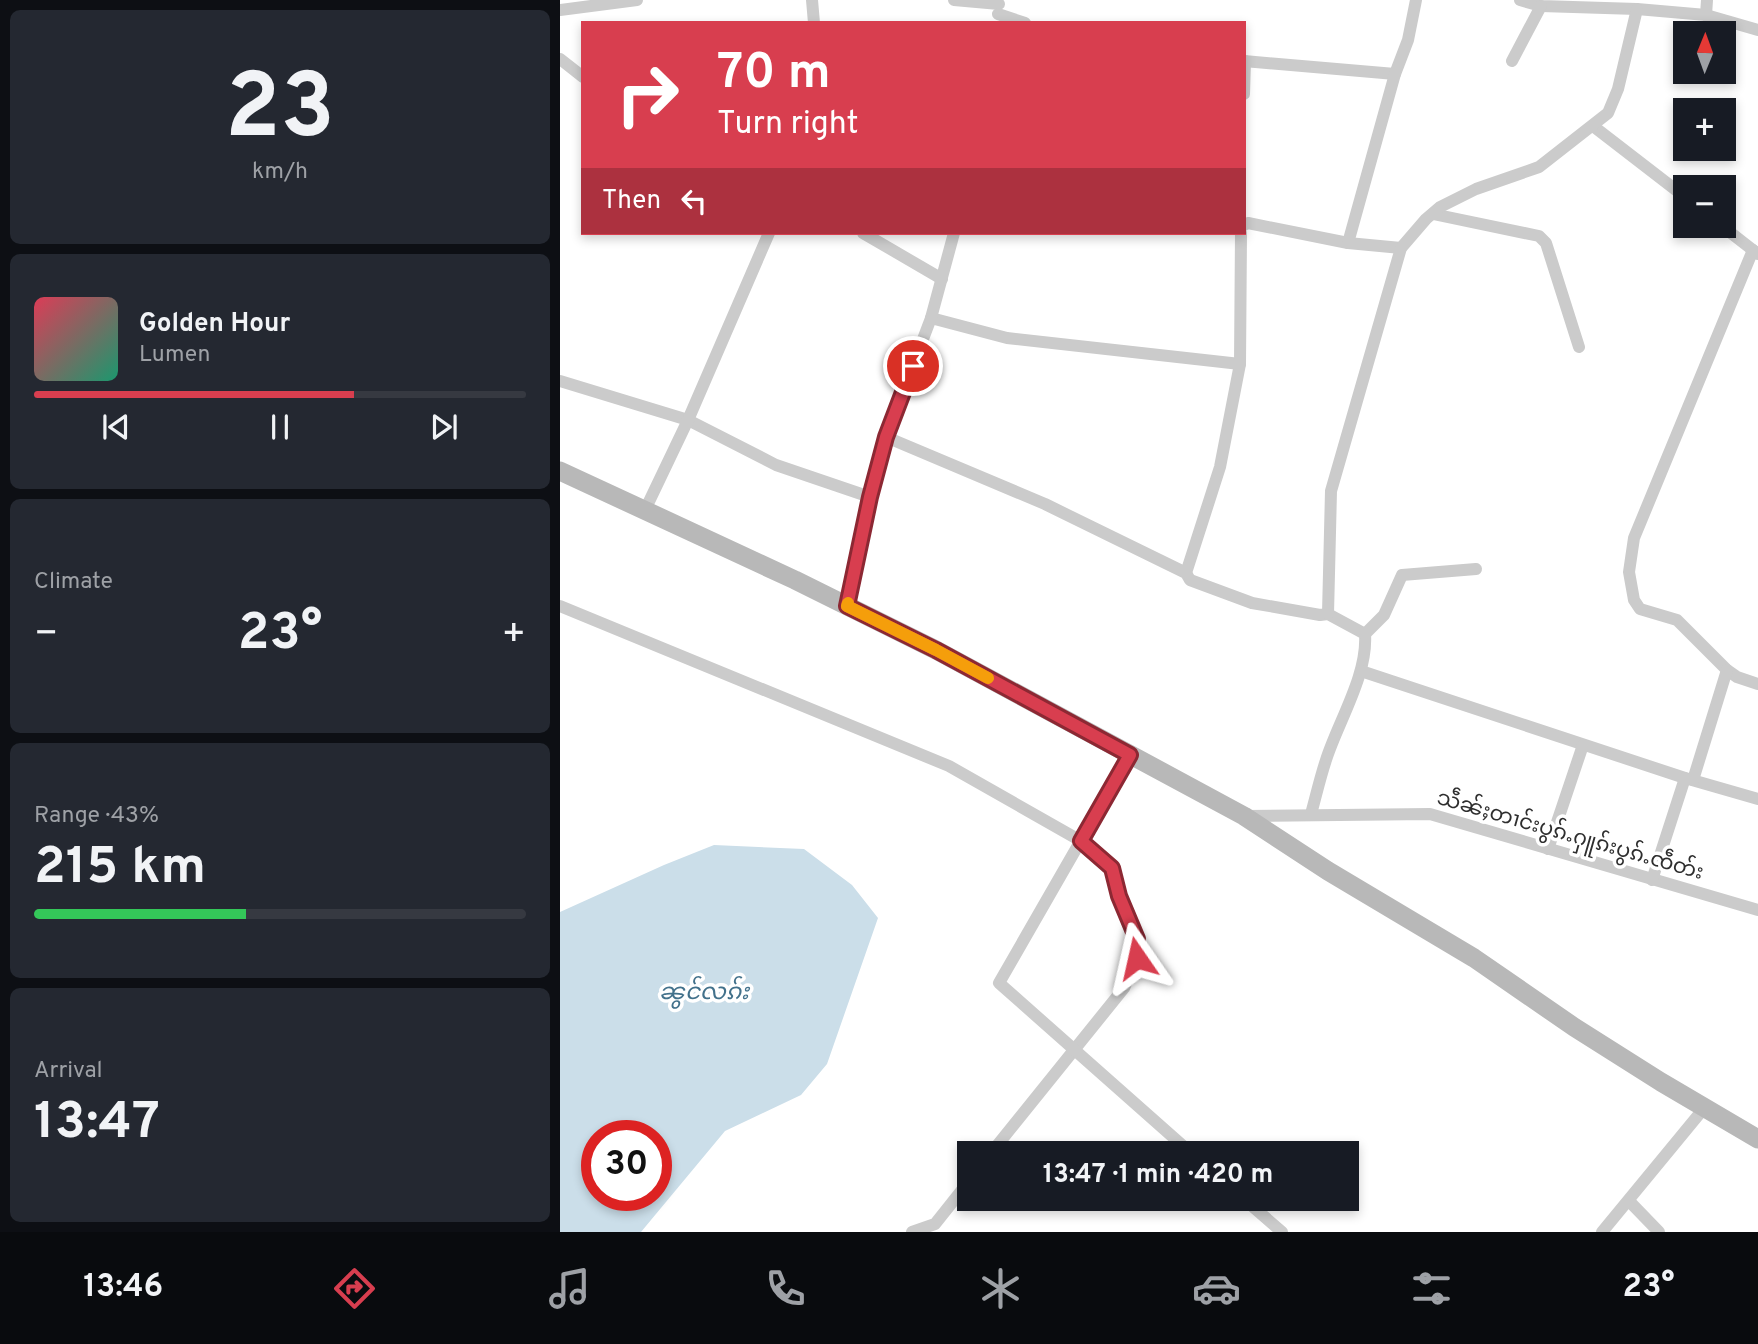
<!DOCTYPE html>
<meta charset="utf-8">
<style>
body{margin:0;font-family:Overpass,"Noto Sans Myanmar",sans-serif;background:#242831;color:#f1f3f6;height:100vh;display:flex;flex-direction:column;font-size:26px;white-space:nowrap}
*{box-sizing:border-box;margin:0}
p{font-size:23px;color:#9ea1a6}
.icon{flex:none;width:38px;height:38px;fill:none;stroke:currentColor;stroke-width:2;stroke-linecap:round;stroke-linejoin:round}
.map{position:relative;flex:1;overflow:hidden}
.side{display:flex;flex-direction:column;gap:10px;padding:10px;background:#0d0f14;width:560px}
.side>*{flex:none}
.hud{position:absolute;left:21px;top:21px;width:665px;height:214px;border-radius:0px;box-shadow:0 4px 10px #0003;background:#d83e4f;color:#fff;overflow:hidden}
.needle{width:46px;rotate:1deg}
.tools{position:absolute;left:1113px;top:21px;display:grid;gap:14px}
.tools a{display:grid;place-items:center;width:63px;height:63px;border-radius:0px;background:#171b24;box-shadow:0 4px 10px #0003;font-size:35px}
.speed{position:absolute;left:21px;top:1120px;display:flex;gap:14px;font-size:35px;font-weight:700;text-align:center}
.speed>*{display:grid;place-content:center;width:91px;height:91px;border-radius:50%;background:#171b24;box-shadow:0 4px 10px #0003;line-height:1}
.speed .limit{border:10px solid #d22;background:#fff;color:#111}
.pin{position:absolute;display:grid;place-items:center;width:60px;height:60px;color:#fff;margin:-30px;border:4px solid #fff;border-radius:50%;box-shadow:0 2px 7px #0007}
.me{position:absolute;width:77px;margin:-38px;rotate:349deg;stroke-linejoin:round;filter:drop-shadow(0 0 5px #0008)}
.turn{display:flex;align-items:center;gap:24px;height:147px;padding:0 21px;font-size:32px}
.turn .icon{width:91px;height:91px;stroke-width:2.5}
.turn b{display:block;font-size:49px;line-height:60px}
.then{display:flex;align-items:center;height:66px;padding:0 21px;background:#0003;gap:14px;font-size:26px}
.big{font-size:52px;font-weight:700;line-height:1.1}
.side .card{flex:1;display:flex;flex-direction:column;justify-content:center;gap:10px;min-width:0;padding:0 24px;border-radius:10px;background:#242831}
.side .dial{align-items:center;gap:0}
.dial b{font-size:91px;line-height:1}
.song{display:flex;align-items:center;gap:21px}
.cover{width:84px;height:84px;border-radius:10px;background:linear-gradient(135deg,hsl(350 70% 55%),hsl(160 70% 35%))}
.played{height:7px;border-radius:4px;background:linear-gradient(90deg,#d83e4f 65%,#363941 65%)}
.keys{display:flex;justify-content:space-around;direction:ltr}
.heat{display:flex;justify-content:space-between;align-items:center;font-size:38px;direction:ltr}
.charge{height:10px;border-radius:5px;background:linear-gradient(90deg,#34c759 43%,#363941 0)}
.trip{position:absolute;left:397px;top:1141px;width:402px;height:70px;border-radius:0px;background:#171b24;box-shadow:0 4px 10px #0003;font-weight:700;line-height:70px;text-align:center}
.dock{display:flex;height:112px;justify-content:space-around;align-items:center;background:#090b0e;color:#9ea1a6}
.dock .icon{width:49px;height:49px}
.dock .active{color:#d83e4f}
.dock b{font-size:32px;color:#f1f3f6}
main{display:flex;flex:1;min-height:0}
.map>svg:first-child{display:block}
.water{fill:#cbdee9;fill-rule:evenodd}
.lines{fill:none;stroke-linecap:round;stroke-linejoin:round}
.minor{stroke:#cbcbcb;stroke-width:12}
.secondary{stroke:#b8b8b8;stroke-width:19}
.route-casing{stroke:#8c2833;stroke-width:18}
.route{stroke:#d83e4f;stroke-width:12}
.slow{stroke:#f59e0b;stroke-width:12}
.labels{text-anchor:middle;dominant-baseline:central;stroke-width:7;stroke-linejoin:round;paint-order:stroke}
.street-label{font-size:21px;fill:#2e2e2e;stroke:#fff}
.water-label{font-size:23px;font-style:italic;fill:#42718b;stroke:#fff}
</style>
<main>
<section class="side">
<div class="card dial"><b>23</b><p>km/h</p></div>
<div class="card">
<div class="song"><i class="cover"></i><div><b>Golden Hour</b><p>Lumen</p></div></div>
<div class="played"></div>
<div class="keys"><svg class="icon" aria-label="previous" viewBox="0 0 24 24"><path d="M18 5L8 12l10 7zM5 5v14"/></svg><svg class="icon" aria-label="pause" viewBox="0 0 24 24"><path d="M8 5v14M16 5v14"/></svg><svg class="icon" aria-label="next" viewBox="0 0 24 24"><path d="M6 5l10 7-10 7zM19 5v14"/></svg></div>
</div>
<div class="card"><p>Climate</p>
<div class="heat"><a>−</a><b class="big">23°</b><a>+</a></div>
</div>
<div class="card"><p>Range · 43%</p><b class="big">215 km</b><div class="charge"></div></div>
<div class="card"><p>Arrival</p><b class="big">13:47</b></div>
</section>
<div class="map">
<svg width="1198" height="1232" viewBox="0 0 1198 1232">
<rect width="100%" height="100%" fill="#fff"/>
<path class="water" d="M154,845l90,4 48,36 26,33 -51,146 -26,31 -76,36 -84,101h-81v-320l104,-47zM37,1136h59v59h-59z"/>
<g class="lines">
<g class="minor">
<path d="M252,0l2,23"/>
<path d="M394,0l45,4"/>
<path d="M960,0l21,6 96,3 69,6 52,15"/>
<path d="M0,10l77,-10"/>
<path d="M438,14l27,9"/>
<path d="M1146,15l1,-15"/>
<path d="M0,59l23,18"/>
<path d="M684,61l151,13"/>
<path d="M952,61l29,-55"/>
<path d="M684,94l1,-33"/>
<path d="M1033,126l92,71"/>
<path d="M873,214l106,22 7,7 33,104"/>
<path d="M684,225l4,-2 100,20 53,5"/>
<path d="M1162,226l36,28"/>
<path d="M303,233l79,46"/>
<path d="M788,243l47,-169 13,-34 8,-40"/>
<path d="M1193,250l-119,288 -5,34 5,28 6,9 37,11 50,50 10,7 21,7"/>
<path d="M371,318l76,20 233,26"/>
<path d="M0,381l128,39 88,45 94,32"/>
<path d="M326,437l159,67 141,69 4,7 62,23 68,12 8,-1 37,20c3,41 -27,88 -39,126 -6,18 -10,36 -15,54"/>
<path d="M85,510l43,-90 81,-187"/>
<path d="M626,573l34,-106 20,-103 1,-131"/>
<path d="M0,606l389,160 132,75 31,27 7,28 18,43v19l-13,30 -133,165"/>
<path d="M287,606l23,-109 16,-60 45,-119 23,-85"/>
<path d="M768,614l3,-123 70,-243 25,-29 14,-12 36,-18 63,-22 69,-54 10,-24 19,-80"/>
<path d="M805,634l19,-19 18,-40 74,-6"/>
<path d="M801,671l324,107 73,21"/>
<path d="M570,755l-131,228 192,170"/>
<path d="M1133,780l34,-110"/>
<path d="M684,816l186,-2 328,96"/>
<path d="M988,849l35,-104"/>
<path d="M1092,880l33,-102"/>
<path d="M684,1199l38,33"/>
<path d="M1069,1201l30,31"/>
<path d="M352,1232l23,-8 35,-44"/>
<path d="M1042,1232l103,-125"/>
</g>
<path class="secondary" d="M0,471l235,109 141,70 308,166 84,55 146,87 100,69 87,55 97,57"/>
</g>
<g class="lines">
<defs>
<path id="route" d="M353,366l-27,71 -16,60 -23,109 89,44 194,105 -49,86 31,27 7,28 18,43v19"/>
</defs>
<use href="#route" class="route-casing"/>
<use href="#route" class="route"/>
<path class="slow" d="M288,603l-1,3 89,44 52,28"/>
</g>
<g class="labels">
<g class="street-label">
<text transform="translate(1010 836) rotate(16)">သဵၼ်ႈတၢင်းပွၵ်ႉႁူၵ်းပွၵ်ႉၸဵတ်း</text>
</g>
<g class="water-label">
<text x="144" y="993">ၼွင်လၵ်း</text>
</g>
</g>
</svg>
<div class="tools">
<a><svg class="needle" viewBox="-14 -14 28 28"><path d="M0-13l5 13h-10z" fill="#e53935"/><path d="M0 13l5-13h-10z" fill="#9ea1a6"/></svg></a>
<a>+</a>
<a>−</a>
</div>
<div class="speed"><div class="limit">30</div></div>
<div class="pin" style="left:353px;top:366px;background:#d93025"><svg class="icon" aria-label="arrive" viewBox="0 0 24 24"><path d="M6 21V4h12l-3 4 3 4H6"/></svg></div>
<svg class="me" style="left:577px;top:958px" viewBox="-20 -20 40 40"><path d="M0-17L14 15 0 8-14 15z" fill="#d83e4f" stroke="#fff" stroke-width="4"/></svg>
<div class="trip">13:47 · 1 min · 420 m</div>
<div class="hud">
<div class="turn"><svg class="icon" aria-label="right" viewBox="0 0 24 24"><path d="M7 20v-9h11M14 6l5 5-5 5"/></svg><div><b>70 m</b>Turn right</div></div>
<div class="then">Then<svg class="icon" aria-label="left" viewBox="0 0 24 24"><path d="M17 20v-9H6M10 6l-5 5 5 5"/></svg></div>
</div>
</div>
</main>
<nav class="dock">
<b>13:46</b>
<svg class="icon active" aria-label="directions" viewBox="0 0 24 24"><path d="M12 3l9 9-9 9-9-9zM9 14v-3h6M13 9l2 2-2 2"/></svg>
<svg class="icon" aria-label="music" viewBox="0 0 24 24"><path d="M9 18V5l10-2v13"/><circle cx="6" cy="18" r="3"/><circle cx="16" cy="16" r="3"/></svg>
<svg class="icon" aria-label="phone" viewBox="0 0 24 24"><path d="M5 4h4l2 5-3 2q2 4 5 5l2-3 5 2v4C11 20 4 13 5 4z"/></svg>
<svg class="icon" aria-label="climate" viewBox="0 0 24 24"><path d="M12 3v18M4 7l16 10M4 17L20 7"/></svg>
<svg class="icon" aria-label="car" viewBox="0 0 24 24"><path d="M5 17H2v-5l4-1 3-4h7l3 4 3 1v5h-3M9 17h6M6 11h13"/><circle cx="7" cy="17" r="2"/><circle cx="17" cy="17" r="2"/></svg>
<svg class="icon" aria-label="filters" viewBox="0 0 24 24"><path d="M4 7h16M4 17h16"/><circle cx="9" cy="7" r="2"/><circle cx="15" cy="17" r="2"/></svg>
<b>23°</b>
</nav>
